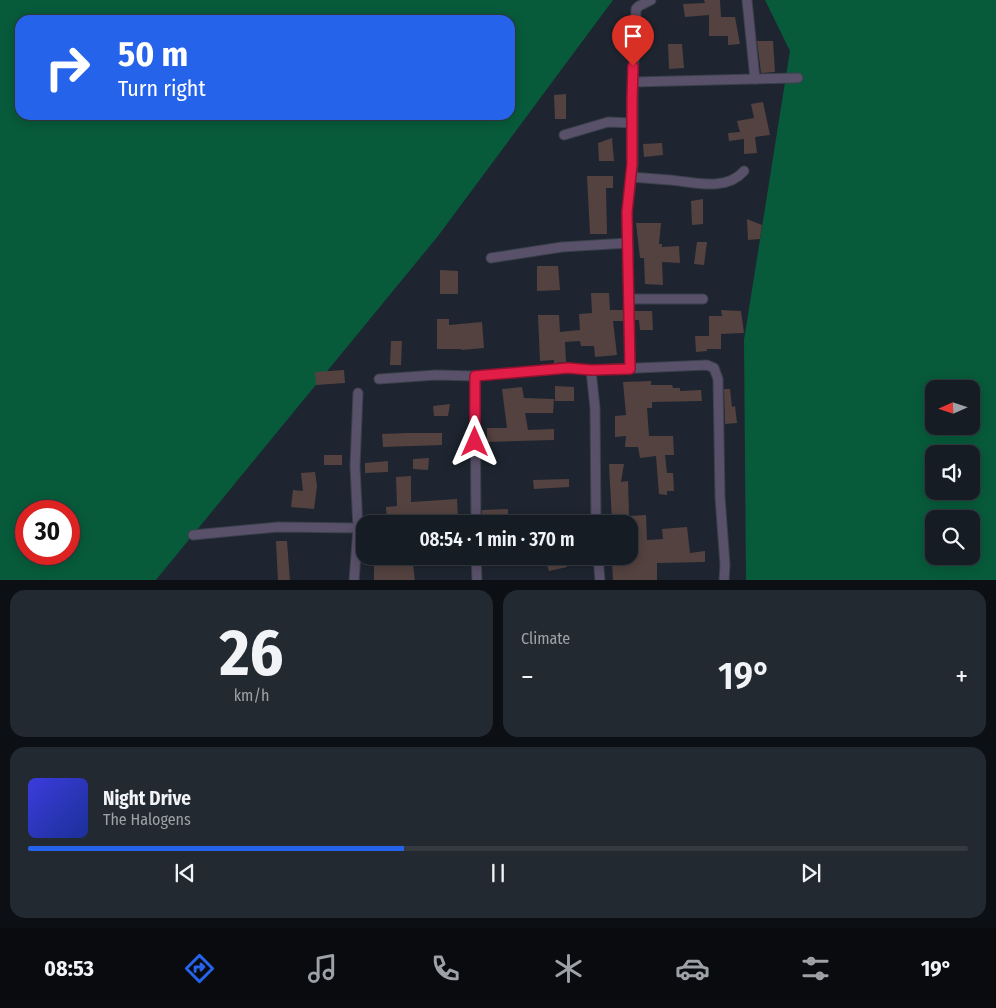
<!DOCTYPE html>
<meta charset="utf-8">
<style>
body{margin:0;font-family:"Fira Sans Condensed",sans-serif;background:#232931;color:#f1f3f6;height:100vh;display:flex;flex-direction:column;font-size:19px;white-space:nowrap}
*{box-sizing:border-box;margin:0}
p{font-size:16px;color:#9ea1a6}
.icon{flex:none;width:28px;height:28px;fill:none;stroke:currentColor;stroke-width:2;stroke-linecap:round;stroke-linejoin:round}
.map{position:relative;height:580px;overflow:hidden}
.drawer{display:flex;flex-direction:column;gap:10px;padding:10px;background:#0c0f14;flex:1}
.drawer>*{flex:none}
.guide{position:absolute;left:15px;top:15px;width:500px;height:105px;border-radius:15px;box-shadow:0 2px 12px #0003,0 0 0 1px #353a41;background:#2563eb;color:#fff;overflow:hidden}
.needle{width:32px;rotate:267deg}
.fabs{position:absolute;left:925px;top:380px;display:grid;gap:10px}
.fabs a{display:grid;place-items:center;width:55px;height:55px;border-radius:10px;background:#161c24;box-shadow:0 2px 12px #0003,0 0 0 1px #353a41;font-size:25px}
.speed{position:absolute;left:15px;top:500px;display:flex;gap:10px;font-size:25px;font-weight:700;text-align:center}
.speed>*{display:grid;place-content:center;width:65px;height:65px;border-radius:50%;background:#161c24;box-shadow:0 2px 12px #0003,0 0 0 1px #353a41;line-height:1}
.speed .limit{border:8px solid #d22;background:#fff;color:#111}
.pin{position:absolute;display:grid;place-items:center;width:42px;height:42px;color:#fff;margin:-51px -21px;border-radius:50% 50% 50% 0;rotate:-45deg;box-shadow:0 0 5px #0007}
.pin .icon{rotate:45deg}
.me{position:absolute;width:55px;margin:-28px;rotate:0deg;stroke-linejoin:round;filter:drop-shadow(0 0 4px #0008)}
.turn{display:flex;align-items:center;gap:18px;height:105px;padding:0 20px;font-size:22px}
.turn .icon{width:65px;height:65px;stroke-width:2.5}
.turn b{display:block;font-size:35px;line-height:42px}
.big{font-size:38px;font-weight:600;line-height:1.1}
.drawer .tile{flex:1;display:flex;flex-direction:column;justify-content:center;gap:8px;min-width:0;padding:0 18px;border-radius:15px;background:#232931}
.drawer .dial{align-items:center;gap:0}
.dial b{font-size:65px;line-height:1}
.song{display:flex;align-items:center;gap:15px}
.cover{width:60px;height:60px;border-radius:8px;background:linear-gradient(135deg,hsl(240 70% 55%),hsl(230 70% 35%))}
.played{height:5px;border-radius:2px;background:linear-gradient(90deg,#2563eb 40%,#353a41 40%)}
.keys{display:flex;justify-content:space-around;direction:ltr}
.heat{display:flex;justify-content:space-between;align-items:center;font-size:28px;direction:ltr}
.drawer .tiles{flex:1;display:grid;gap:10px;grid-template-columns:1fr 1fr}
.tile:last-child{grid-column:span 2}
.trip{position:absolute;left:356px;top:515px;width:282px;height:50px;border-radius:15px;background:#161c24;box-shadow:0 2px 12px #0003,0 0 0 1px #353a41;font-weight:600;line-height:50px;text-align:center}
.tabs{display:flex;height:80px;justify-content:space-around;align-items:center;background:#090b0e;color:#9ea1a6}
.tabs .icon{width:35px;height:35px}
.tabs .on{color:#2563eb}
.tabs b{font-size:22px;color:#f1f3f6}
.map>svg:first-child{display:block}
.green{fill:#075b3b;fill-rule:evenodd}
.building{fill:#53423f}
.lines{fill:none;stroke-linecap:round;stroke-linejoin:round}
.minor-casing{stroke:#3a414c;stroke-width:11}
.minor{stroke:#59506a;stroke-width:9}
.route-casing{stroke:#92132f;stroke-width:12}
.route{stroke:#e11d48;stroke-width:9}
</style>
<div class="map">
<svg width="996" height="581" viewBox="0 0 996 581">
<rect width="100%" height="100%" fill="#1e2530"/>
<g class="green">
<path d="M0,0h613l-175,236 -283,345 -155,-1zM20,20h490v95h-490zM26,511h43v43h-43z"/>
<path d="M765,0h231v580l-250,1 -2,-241 46,-289zM934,389h37v37h-37zM934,454h37v37h-37zM934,519h37v37h-37z"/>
</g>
<g class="building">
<path d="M704,0h16l1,17h14l5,27 -12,1v-9h-19v-21l-24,2 -2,-13 22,-1z"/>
<path d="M757,41h16l2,31 -14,1z"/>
<path d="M668,44h14l2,24 -15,1z"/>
<path d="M566,94v25h-11l-1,-24z"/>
<path d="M763,102l7,33 -15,2 2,16 -13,1v-15l-15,2 -1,-8 12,-1 -3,-11 17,-3 -3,-14z"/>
<path d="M612,138l2,23h-15l-1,-18z"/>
<path d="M662,143l1,12 -19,2 -1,-13z"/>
<path d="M587,176h26v12h-7l1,46h-17z"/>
<path d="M703,199v25l-11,1 -1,-24z"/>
<path d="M747,219l15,6 -2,14 -12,1z"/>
<path d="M636,223h25l-2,21h3v3l17,-1 1,17 -18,-1 1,23 -18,-1 -1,-26h-4z"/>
<path d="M697,242h10l-3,23 -10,-1z"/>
<path d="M537,266h21l2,24 -23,1z"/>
<path d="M440,270l18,1v23h-18z"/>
<path d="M591,293h18l1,17h13v11h-10l4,34 -22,2 -1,-11h-13l-1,-5 -15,1 1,20 -12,1v-3l-14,1 -2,-46h21l1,17 20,-2 -1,-16 13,-1z"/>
<path d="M721,310l20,1 3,22 -23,1v15h-14v2l-11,1 -1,-16h14v-20h13z"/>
<path d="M635,311h17l1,19h-13l-1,-10h-4z"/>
<path d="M437,319h12v6l33,-3 2,26 -23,2v-1h-24z"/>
<path d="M391,341h11l-1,24h-11z"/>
<path d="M344,370l1,13 -29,2 -1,-13z"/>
<path d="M651,381v4h21l1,3h7v3l21,-1 1,11 -50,1v6h-5l2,28h24l1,19h-9l2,18h6l1,18h-7v4l-8,-1 -3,-38 -16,2 -2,-11h-13l1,-11 -11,1v-21l11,-1 -3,-33z"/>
<path d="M555,386l19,1v14h-19z"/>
<path d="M522,387l2,11 30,1 -1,14h-28l3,17 26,-1v11l-67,2v-14h20l-5,-39z"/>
<path d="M724,389h6l2,18 3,-1 2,17 -12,1z"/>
<path d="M450,404l-2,12h-14l-1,-10z"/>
<path d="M408,433h34v12l-59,2 -1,-13z"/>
<rect x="324" y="455" width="18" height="10"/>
<path d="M429,458l-1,12 -15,-1v-10z"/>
<path d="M388,461v11l-23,1v-10z"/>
<path d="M609,464h15l-3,18 7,-1 1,35 17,-1 1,25 16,-1 -1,-10 25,-2 3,26 15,-2v11l-48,1v18l-44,-1 -1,-16 4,-1v-7h14v-32l-18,-2z"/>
<path d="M315,472l2,14 -3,23 -23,-2 2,-17 10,1 -2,-18z"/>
<path d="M411,476v26l46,-3 1,20 -47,2v3h-24l-1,-17 11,-1 -1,-29z"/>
<path d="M569,479v8l-35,2 -1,-9z"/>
<path d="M508,509v12l-26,2v-13z"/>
<path d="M276,541h11l3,40h-12z"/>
<path d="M381,556h31l3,25h-41v-16l-12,-2v-3z"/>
<path d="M552,556h12l3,11 -18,4 -4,-13z"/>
</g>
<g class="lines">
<defs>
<g id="minor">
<path d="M747,0l8,79"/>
<path d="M633,82l3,-73 3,-3 12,-6"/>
<path d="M564,135l44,-13 24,1"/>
<path d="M631,177c13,1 26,2 39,3 24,2 56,12 74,-9"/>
<path d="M491,258l71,-11 66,-4"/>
<path d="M629,299h74"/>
<path d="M630,369l-3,-157 6,-48v-82l165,-4"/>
<path d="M591,370l116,-5 7,3 4,11 2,118 5,68 -1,16"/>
<path d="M475,376l1,148"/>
<path d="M379,379l57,-4 39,1 93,-8 23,2 4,38 1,116"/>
<path d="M193,535l85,-8 80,1"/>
<path d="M476,556l1,25"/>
<path d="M598,556l2,25"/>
<path d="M354,581l4,-53 -3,-62 3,-73"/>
</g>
</defs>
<use href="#minor" class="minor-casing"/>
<use href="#minor" class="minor"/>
</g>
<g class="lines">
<defs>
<path id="route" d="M475,442v-66l93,-8 23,2 39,-1 -3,-157 5,-48v-65l1,-33"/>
</defs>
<use href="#route" class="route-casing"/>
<use href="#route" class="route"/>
</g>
</svg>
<div class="fabs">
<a><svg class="needle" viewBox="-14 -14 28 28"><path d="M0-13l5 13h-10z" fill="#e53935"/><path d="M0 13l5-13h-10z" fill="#9ea1a6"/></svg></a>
<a><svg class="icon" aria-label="sound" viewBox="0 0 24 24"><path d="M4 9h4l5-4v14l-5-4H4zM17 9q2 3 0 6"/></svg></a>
<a><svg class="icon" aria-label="search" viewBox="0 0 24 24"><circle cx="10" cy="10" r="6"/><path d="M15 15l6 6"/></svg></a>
</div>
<div class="speed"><div class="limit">30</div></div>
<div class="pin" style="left:633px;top:66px;background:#d93025"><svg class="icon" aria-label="arrive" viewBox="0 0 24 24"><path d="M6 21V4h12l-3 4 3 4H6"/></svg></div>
<svg class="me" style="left:475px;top:442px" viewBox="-20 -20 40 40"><path d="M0-17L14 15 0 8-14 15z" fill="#e11d48" stroke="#fff" stroke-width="4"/></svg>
<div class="trip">08:54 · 1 min · 370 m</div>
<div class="guide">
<div class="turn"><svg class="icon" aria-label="right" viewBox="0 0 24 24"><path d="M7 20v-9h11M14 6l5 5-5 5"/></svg><div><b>50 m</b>Turn right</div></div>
</div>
</div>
<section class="drawer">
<div class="tiles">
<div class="tile dial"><b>26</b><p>km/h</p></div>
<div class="tile"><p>Climate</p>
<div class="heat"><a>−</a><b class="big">19°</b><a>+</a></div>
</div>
<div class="tile">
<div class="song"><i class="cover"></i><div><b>Night Drive</b><p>The Halogens</p></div></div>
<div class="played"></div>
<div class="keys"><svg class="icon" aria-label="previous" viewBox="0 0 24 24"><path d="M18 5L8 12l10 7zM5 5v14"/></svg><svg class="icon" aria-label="pause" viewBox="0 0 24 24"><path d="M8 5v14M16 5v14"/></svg><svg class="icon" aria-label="next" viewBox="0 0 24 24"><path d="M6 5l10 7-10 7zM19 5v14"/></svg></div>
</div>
</div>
</section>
<nav class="tabs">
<b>08:53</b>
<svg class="icon on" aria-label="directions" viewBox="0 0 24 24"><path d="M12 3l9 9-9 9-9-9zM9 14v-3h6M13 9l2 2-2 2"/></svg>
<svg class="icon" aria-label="music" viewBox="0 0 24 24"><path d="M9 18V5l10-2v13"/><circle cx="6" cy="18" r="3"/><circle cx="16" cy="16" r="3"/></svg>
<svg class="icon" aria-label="phone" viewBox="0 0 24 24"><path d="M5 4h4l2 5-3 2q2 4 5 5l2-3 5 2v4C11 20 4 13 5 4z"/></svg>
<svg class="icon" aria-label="climate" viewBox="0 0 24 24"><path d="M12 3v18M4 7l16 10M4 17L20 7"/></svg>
<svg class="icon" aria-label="car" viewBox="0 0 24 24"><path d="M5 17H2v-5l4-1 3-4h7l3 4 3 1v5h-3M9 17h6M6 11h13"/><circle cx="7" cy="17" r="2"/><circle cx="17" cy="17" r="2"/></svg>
<svg class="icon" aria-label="filters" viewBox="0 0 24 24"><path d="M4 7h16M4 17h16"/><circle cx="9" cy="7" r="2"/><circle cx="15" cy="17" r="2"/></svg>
<b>19°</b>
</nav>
